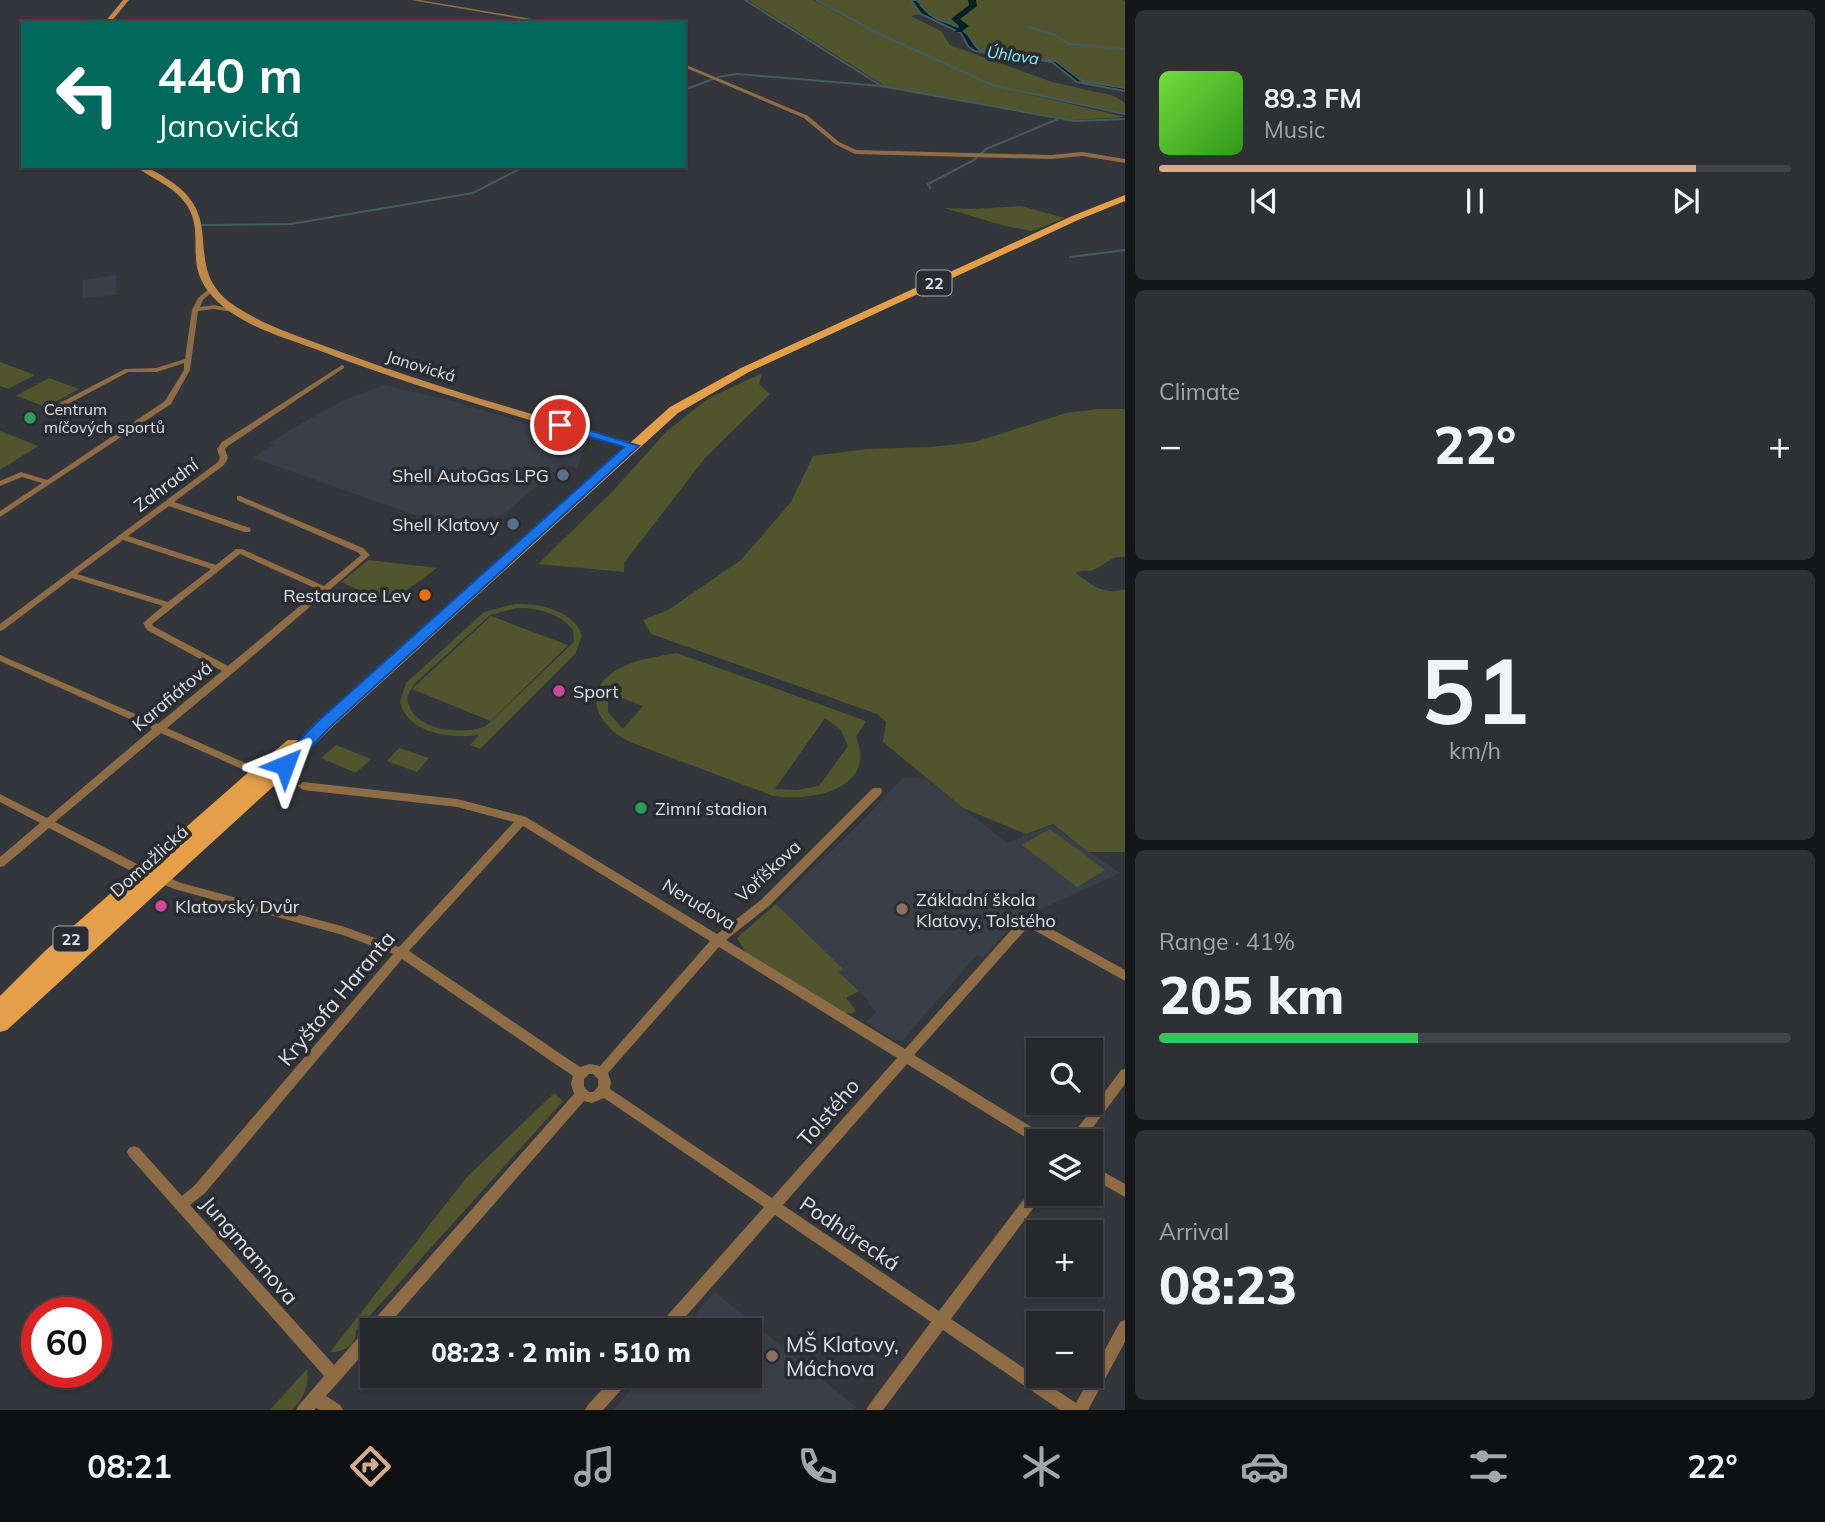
<!DOCTYPE html>
<meta charset="utf-8">
<style>
body{margin:0;font-family:Mulish,sans-serif;background:#2e3034;color:#f1f3f6;height:100vh;display:flex;flex-direction:column;font-size:26px;white-space:nowrap}
*{box-sizing:border-box;margin:0}
p{font-size:23px;color:#a4a6a9}
.icon{flex:none;width:38px;height:38px;fill:none;stroke:currentColor;stroke-width:2;stroke-linecap:round;stroke-linejoin:round}
.map{position:relative;flex:1;overflow:hidden}
.side{display:flex;flex-direction:column;gap:10px;padding:10px;background:#151618;width:700px}
.side>*{flex:none}
.guide{position:absolute;left:21px;top:21px;width:665px;height:147px;border-radius:0px;box-shadow:0 2px 5px #0004,0 0 0 2px #424448;background:#00695c;color:#fff;overflow:hidden}
.buttons{position:absolute;left:1026px;top:1038px;display:grid;gap:14px}
.buttons a{display:grid;place-items:center;width:77px;height:77px;border-radius:0px;background:#26282c;box-shadow:0 2px 5px #0004,0 0 0 2px #424448;font-size:35px}
.speed{position:absolute;left:21px;top:1297px;display:flex;gap:14px;font-size:35px;font-weight:700;text-align:center}
.speed>*{display:grid;place-content:center;width:91px;height:91px;border-radius:50%;background:#26282c;box-shadow:0 2px 5px #0004,0 0 0 2px #424448;line-height:1}
.speed .limit{border:10px solid #d22;background:#fff;color:#111}
.pin{position:absolute;display:grid;place-items:center;width:60px;height:60px;color:#fff;margin:-30px;border:4px solid #fff;border-radius:50%;box-shadow:0 2px 7px #0007}
.me{position:absolute;width:77px;margin:-38px;rotate:44deg;stroke-linejoin:round;filter:drop-shadow(0 0 5px #0008)}
.turn{display:flex;align-items:center;gap:24px;height:147px;padding:0 21px;font-size:32px}
.turn .icon{width:91px;height:91px;stroke-width:2.5}
.turn b{display:block;font-size:49px;line-height:60px}
.big{font-size:52px;font-weight:800;line-height:1.1}
.side .card{flex:1;display:flex;flex-direction:column;justify-content:center;gap:10px;min-width:0;padding:0 24px;border-radius:10px;background:#2e3034}
.side .dial{align-items:center;gap:0}
.dial b{font-size:91px;line-height:1}
.song{display:flex;align-items:center;gap:21px}
.cover{width:84px;height:84px;border-radius:10px;background:linear-gradient(135deg,hsl(100 70% 55%),hsl(110 70% 35%))}
.played{height:7px;border-radius:4px;background:linear-gradient(90deg,#d6ab8b 85%,#424448 85%)}
.keys{display:flex;justify-content:space-around;direction:ltr}
.heat{display:flex;justify-content:space-between;align-items:center;font-size:38px;direction:ltr}
.charge{height:10px;border-radius:5px;background:linear-gradient(90deg,#34c759 41%,#424448 0)}
.trip{position:absolute;left:360px;top:1318px;width:402px;height:70px;border-radius:0px;background:#26282c;box-shadow:0 2px 5px #0004,0 0 0 2px #424448;font-weight:800;line-height:70px;text-align:center}
.tabs{display:flex;height:112px;justify-content:space-around;align-items:center;background:#0f1012;color:#a4a6a9}
.tabs .icon{width:49px;height:49px}
.tabs .on{color:#d6ab8b}
.tabs b{font-size:32px;color:#f1f3f6}
main{display:flex;flex:1;min-height:0}
.map>svg:first-child{display:block}
.built{fill:#383f48}
.green{fill:#51552e;fill-rule:evenodd}
.water{fill:#022326;stroke:#445c5f;stroke-width:2}
.lines{fill:none;stroke-linecap:round;stroke-linejoin:round}
.stream{stroke:#445c5f;stroke-width:2}
.river{fill:#022326;fill-rule:evenodd}
.street{fill:#8e6c46;fill-rule:evenodd}
.secondary{fill:#bf8949;fill-rule:evenodd}
.primary{fill:#e59f49;fill-rule:evenodd}
.route{fill:#1a73e8;stroke:#114b97;stroke-width:2}
.leisure-dot{fill:#2e9e5b;stroke:#292c30;stroke-width:2.5}
.service-dot{fill:#5c6f8a;stroke:#292c30;stroke-width:2.5}
.food-dot{fill:#e8710a;stroke:#292c30;stroke-width:2.5}
.hotel-dot{fill:#d1479c;stroke:#292c30;stroke-width:2.5}
.education-dot{fill:#8d6e63;stroke:#292c30;stroke-width:2.5}
.labels{text-anchor:middle;dominant-baseline:central;stroke-width:7;stroke-linejoin:round;paint-order:stroke}
.far-water-label{font-size:16px;font-style:italic;fill:#87f1fd;stroke:#292c30}
.shield{fill:#292c30;stroke:#a8aaad;stroke-width:2}
.shield-label{font-size:16px;font-weight:bold;fill:#dfe0e3}
.far-street-label{font-size:16px;fill:#dfe0e3;stroke:#292c30}
.far-poi-label{font-size:16px;fill:#dfe0e3;stroke:#292c30;text-anchor:start}
.poi-label{font-size:18px;fill:#dfe0e3;stroke:#292c30;text-anchor:start}
.street-label{font-size:18px;fill:#dfe0e3;stroke:#292c30}
.near-street-label{font-size:21px;fill:#dfe0e3;stroke:#292c30}
.near-poi-label{font-size:21px;fill:#dfe0e3;stroke:#292c30;text-anchor:start}
</style>
<main>
<div class="map">
<svg width="1125" height="1410" viewBox="0 0 1125 1410">
<rect width="100%" height="100%" fill="#33363a"/>
<g class="built">
<path d="M116,275v20l-33,3v-18z"/>
<path d="M384,385l69,16 133,41 -9,26 -14,-4 -59,50 -7,3 -6,-1 -25,11 3,5 -3,1 -213,-75 20,-13 -3,-2 21,-14 53,-29z"/>
<path d="M902,778h23l82,65 44,-18 69,48 -81,37 -11,-7 -7,11 -38,44 -6,-3 -75,86 -8,-1 -28,-18 11,-10 -9,-9 1,-2 -30,-30 3,-2 -66,-65 86,-83z"/>
<path d="M715,1292l141,115 -3,3h-240l30,-34h108v-46h-69z"/>
</g>
<g class="green">
<path d="M748,0h65l50,27 133,59 -130,-59 -48,-27h93l10,14 -10,2 30,15 9,14 102,37 62,14 11,7v11l-127,-27 127,30 -53,3 -187,-34z"/>
<path d="M917,0h206l2,1v87l-43,-7 -21,-18 -29,-7 -52,-6c-7,-5 -8,-13 -15,-18 -20,-15 -31,-7 -48,-32z"/>
<path d="M1021,206l44,12 -33,13 -27,-5 -61,-18 30,1z"/>
<path d="M0,362l35,13 -27,14 -8,-3z"/>
<path d="M762,373l-3,11 11,10 -65,64 -81,105v9l-86,-8 75,-73 54,-60 42,-33z"/>
<path d="M49,378l30,11 -33,18 -30,-11z"/>
<path d="M1098,409h27v148c-14,-2 -19,8 -32,13 -7,2 -10,-1 -17,3 14,12 30,23 49,16v263h-37l-35,-28 -27,10 -63,-26 -80,-66 3,-20 -9,-8 -226,-80 -8,-14 25,-10 73,-50 50,-58 22,-46 54,-7 65,-2 43,-5 91,-29z"/>
<path d="M0,431l38,15 -38,24z"/>
<path d="M369,560l68,8 -48,35 -48,-21z"/>
<path d="M515,604c23,-1 60,6 67,32l-7,18 -95,95 -10,-4 9,-10c-27,4 -71,-1 -79,-33l6,-19 78,-71zM516,608c20,-1 44,5 57,22l1,12 -88,84c-24,10 -76,5 -79,-29l7,-13 76,-69z"/>
<path d="M491,616l77,29 -77,76 -79,-32z"/>
<path d="M677,653l189,68 -10,16c22,52 -45,65 -83,59l-143,-54c-36,-18 -50,-54 -8,-75 17,-8 37,-11 55,-14zM608,693l35,13 -20,23 -15,-17zM825,718l16,12 7,16 -29,40 -22,4 -22,-1z"/>
<path d="M336,745l35,14 -15,14 -35,-15z"/>
<path d="M399,748l30,10 -12,14 -30,-11z"/>
<path d="M1050,829l55,41 -28,17 -55,-42z"/>
<path d="M776,904l67,65 -4,3 20,19 -13,7 9,11 -1,4h-11l-97,-60 -9,-15z"/>
<path d="M554,1093l9,8 -207,230c0,14 -13,22 -26,21l137,-175z"/>
<path d="M307,1369c3,17 -3,28 -15,41h-22z"/>
</g>
<path class="water" d="M911,0h6c19,27 29,17 48,32 7,5 7,13 15,18l76,11 26,20 43,7v3l-48,-9 -25,-20 -77,-11 -7,-5 -7,-13 -40,-19z"/>
<g class="lines">
<g class="stream">
<path d="M745,0l135,85"/>
<path d="M816,0l55,30 124,56 130,28"/>
<path d="M1026,26l29,9 14,9 56,5"/>
<path d="M718,77l19,-3 144,12 193,35 51,-2"/>
<path d="M684,90l29,-11"/>
<path d="M930,188l-2,-4 46,-24 12,-11 72,-30"/>
<path d="M202,225l89,-1 182,-31 52,-27"/>
<path d="M1070,257l55,-7"/>
</g>
<path class="river" d="M968,0h8l1,6 -17,13 9,7 -8,6h-6l4,-6 -8,-7 18,-14z"/>
<g class="street">
<path d="M411,0h9l135,23h-11z"/>
<path d="M684,64l124,52 31,26 17,8 195,5 31,-3 43,7v4l-43,-7 -31,3 -196,-5 -20,-10 -31,-26 -120,-51z"/>
<path d="M209,289l5,1 -11,10 -3,7 14,-2 22,5 -3,2 -19,-3 -16,2 -8,59 -19,34 -171,113v-6l42,-28 -20,-6 -22,9v-5l21,-9 26,8 118,-79 19,-31v-7l-27,9h-29l-71,38h-3l-4,-2 75,-39 31,-1 29,-9 7,-49 6,-12z"/>
<path d="M342,365l2,1v2l-116,78 -3,3 3,9 -4,7 -50,37 76,26 1,2 -1,2h-6l-75,-26 -41,30 88,29 20,-16h6l82,37 37,-31 -4,-3 -120,-52v-4h3l123,52 7,7 -137,118 -66,55 85,38 1,2 -1,2h-8l-83,-37 -106,89 86,44 40,17 164,44 54,20 115,-125 -57,-15 -154,-17 -5,-4 5,-4 154,17 69,18 191,117 44,-34 112,-112h8l1,3 -1,3 -112,112 -43,34 179,109 115,-129 4,-1 15,3 86,48v11l-93,-52 -5,-1 -113,127 134,82 2,4h-12v4l-131,-81 -124,141 156,106 94,-124 5,-2v9h6l-1,1 -92,124 125,84 44,-81 5,-2v22l-37,68h-28l-117,-80 -60,80h-17l3,-5 62,-83 -156,-107 -101,115h-17l2,-5 105,-118 -160,-109 -12,5 -8,-2 -200,229h-11v13l-47,53 14,9 3,5h-23l-4,-2 -2,2h-18l3,-5 25,-29 -195,-220 -2,-4 2,-4 5,-2 5,2 43,48 13,-11 198,-231 -50,-19 -169,-46 -41,-17 -84,-44 -45,38 -4,1v-10l40,-34 -40,-21v-8l47,24 105,-89 -152,-68v-6l158,69 64,-53 -75,-41 -4,-7 20,-17 -91,-28 -69,52 -3,1v-7l218,-162 2,-4 -3,-9 5,-7zM123,540l88,29 -43,33 -91,-28zM240,554l79,36 -91,76 -75,-40 -1,-2zM523,826l187,115 -110,125 -10,-2 -10,3 -171,-116zM719,947l178,111 -125,140 -162,-109 1,-7 -3,-9zM402,959l171,117 -2,8 3,10 -240,271 -144,-160 15,-12zM589,1074h4l5,5v8l-5,5h-4l-5,-5v-8z"/>
<path d="M1125,1069v15l-42,57h-15l53,-71z"/>
<path d="M1090,1164l35,20v13l-35,-20z"/>
<path d="M614,1376h17l-2,5 -26,29h-18l3,-5z"/>
</g>
<g class="secondary">
<path d="M123,0h6l-19,23h-6z"/>
<path d="M135,166c13,0 23,7 34,14 62,40 7,89 69,128 31,20 69,31 103,44 97,36 197,64 296,92l2,2 -6,3 -4,-1c-104,-29 -209,-59 -311,-98 -33,-12 -73,-23 -100,-48 -39,-36 -10,-66 -32,-98 -12,-18 -34,-25 -51,-38z"/>
</g>
<path class="primary" d="M1125,195v6l-47,19 -329,152 -71,41 -349,317 -53,54 -269,246 -7,2v-36l45,-45 206,-181 37,-30h12l370,-333 71,-39 331,-152z"/>
</g>
<path class="route" d="M560,421l79,25 -311,283 -37,40h-12l-2,-4 2,-4 38,-39 307,-275 -68,-20 -2,-2z"/>
<g class="leisure-dot">
<circle cx="30" cy="418" r="7"/>
<circle cx="641" cy="808" r="7"/>
</g>
<g class="service-dot">
<circle cx="563" cy="475" r="7"/>
<circle cx="513" cy="524" r="7"/>
</g>
<circle class="food-dot" cx="425" cy="595" r="7"/>
<g class="hotel-dot">
<circle cx="559" cy="691" r="7"/>
<circle cx="161" cy="906" r="7"/>
</g>
<g class="education-dot">
<circle cx="902" cy="909" r="7"/>
<circle cx="772" cy="1356" r="7"/>
</g>
<g class="labels">
<g class="far-water-label">
<text transform="translate(1013 55) rotate(8)">Úhlava</text>
</g>
<g class="shield">
<rect x="916.5" y="270.5" width="35" height="25" rx="5"/>
<rect x="53.5" y="926.5" width="35" height="25" rx="5"/>
</g>
<g class="shield-label">
<text x="934" y="283">22</text>
<text x="71" y="939">22</text>
</g>
<g class="far-street-label">
<text transform="translate(421 366) rotate(17)">Janovická</text>
</g>
<g class="far-poi-label">
<text x="44" y="409">Centrum<tspan x="44" dy="18">míčových sportů</tspan></text>
</g>
<g class="poi-label">
<text x="549" y="475" text-anchor="end">Shell AutoGas LPG</text>
<text x="499" y="524" text-anchor="end">Shell Klatovy</text>
<text x="411" y="595" text-anchor="end">Restaurace Lev</text>
<text x="573" y="691">Sport</text>
<text x="655" y="808">Zimní stadion</text>
<text x="916" y="899">Základní škola<tspan x="916" dy="21">Klatovy, Tolstého</tspan></text>
<text x="175" y="906">Klatovský Dvůr</text>
</g>
<g class="street-label">
<text transform="translate(166 485) rotate(-37)">Zahradní</text>
<text transform="translate(172 696) rotate(-40)">Karafiátová</text>
<text transform="translate(149 861) rotate(-42)">Domažlická</text>
<text transform="translate(768 871) rotate(-43)">Voříškova</text>
<text transform="translate(699 904) rotate(31)">Nerudova</text>
</g>
<g class="near-street-label">
<text transform="translate(336 998) rotate(-50)">Kryštofa Haranta</text>
<text transform="translate(828 1112) rotate(-49)">Tolstého</text>
<text transform="translate(850 1233) rotate(34)">Podhůrecká</text>
<text transform="translate(250 1250) rotate(49)">Jungmannova</text>
</g>
<g class="near-poi-label">
<text x="786" y="1344">MŠ Klatovy,<tspan x="786" dy="24">Máchova</tspan></text>
</g>
</g>
</svg>
<div class="buttons">
<a><svg class="icon" aria-label="search" viewBox="0 0 24 24"><circle cx="10" cy="10" r="6"/><path d="M15 15l6 6"/></svg></a>
<a><svg class="icon" aria-label="layers" viewBox="0 0 24 24"><path d="M12 4l9 5-9 5-9-5zM3 14l9 5 9-5"/></svg></a>
<a>+</a>
<a>−</a>
</div>
<div class="speed"><div class="limit">60</div></div>
<div class="pin" style="left:560px;top:425px;background:#d93025"><svg class="icon" aria-label="arrive" viewBox="0 0 24 24"><path d="M6 21V4h12l-3 4 3 4H6"/></svg></div>
<svg class="me" style="left:285px;top:765px" viewBox="-20 -20 40 40"><path d="M0-17L14 15 0 8-14 15z" fill="#1a73e8" stroke="#fff" stroke-width="4"/></svg>
<div class="trip">08:23 · 2 min · 510 m</div>
<div class="guide">
<div class="turn"><svg class="icon" aria-label="left" viewBox="0 0 24 24"><path d="M17 20v-9H6M10 6l-5 5 5 5"/></svg><div><b>440 m</b>Janovická</div></div>
</div>
</div>
<section class="side">
<div class="card">
<div class="song"><i class="cover"></i><div><b>89.3 FM</b><p>Music</p></div></div>
<div class="played"></div>
<div class="keys"><svg class="icon" aria-label="previous" viewBox="0 0 24 24"><path d="M18 5L8 12l10 7zM5 5v14"/></svg><svg class="icon" aria-label="pause" viewBox="0 0 24 24"><path d="M8 5v14M16 5v14"/></svg><svg class="icon" aria-label="next" viewBox="0 0 24 24"><path d="M6 5l10 7-10 7zM19 5v14"/></svg></div>
</div>
<div class="card"><p>Climate</p>
<div class="heat"><a>−</a><b class="big">22°</b><a>+</a></div>
</div>
<div class="card dial"><b>51</b><p>km/h</p></div>
<div class="card"><p>Range · 41%</p><b class="big">205 km</b><div class="charge"></div></div>
<div class="card"><p>Arrival</p><b class="big">08:23</b></div>
</section>
</main>
<nav class="tabs">
<b>08:21</b>
<svg class="icon on" aria-label="directions" viewBox="0 0 24 24"><path d="M12 3l9 9-9 9-9-9zM9 14v-3h6M13 9l2 2-2 2"/></svg>
<svg class="icon" aria-label="music" viewBox="0 0 24 24"><path d="M9 18V5l10-2v13"/><circle cx="6" cy="18" r="3"/><circle cx="16" cy="16" r="3"/></svg>
<svg class="icon" aria-label="phone" viewBox="0 0 24 24"><path d="M5 4h4l2 5-3 2q2 4 5 5l2-3 5 2v4C11 20 4 13 5 4z"/></svg>
<svg class="icon" aria-label="climate" viewBox="0 0 24 24"><path d="M12 3v18M4 7l16 10M4 17L20 7"/></svg>
<svg class="icon" aria-label="car" viewBox="0 0 24 24"><path d="M5 17H2v-5l4-1 3-4h7l3 4 3 1v5h-3M9 17h6M6 11h13"/><circle cx="7" cy="17" r="2"/><circle cx="17" cy="17" r="2"/></svg>
<svg class="icon" aria-label="filters" viewBox="0 0 24 24"><path d="M4 7h16M4 17h16"/><circle cx="9" cy="7" r="2"/><circle cx="15" cy="17" r="2"/></svg>
<b>22°</b>
</nav>
